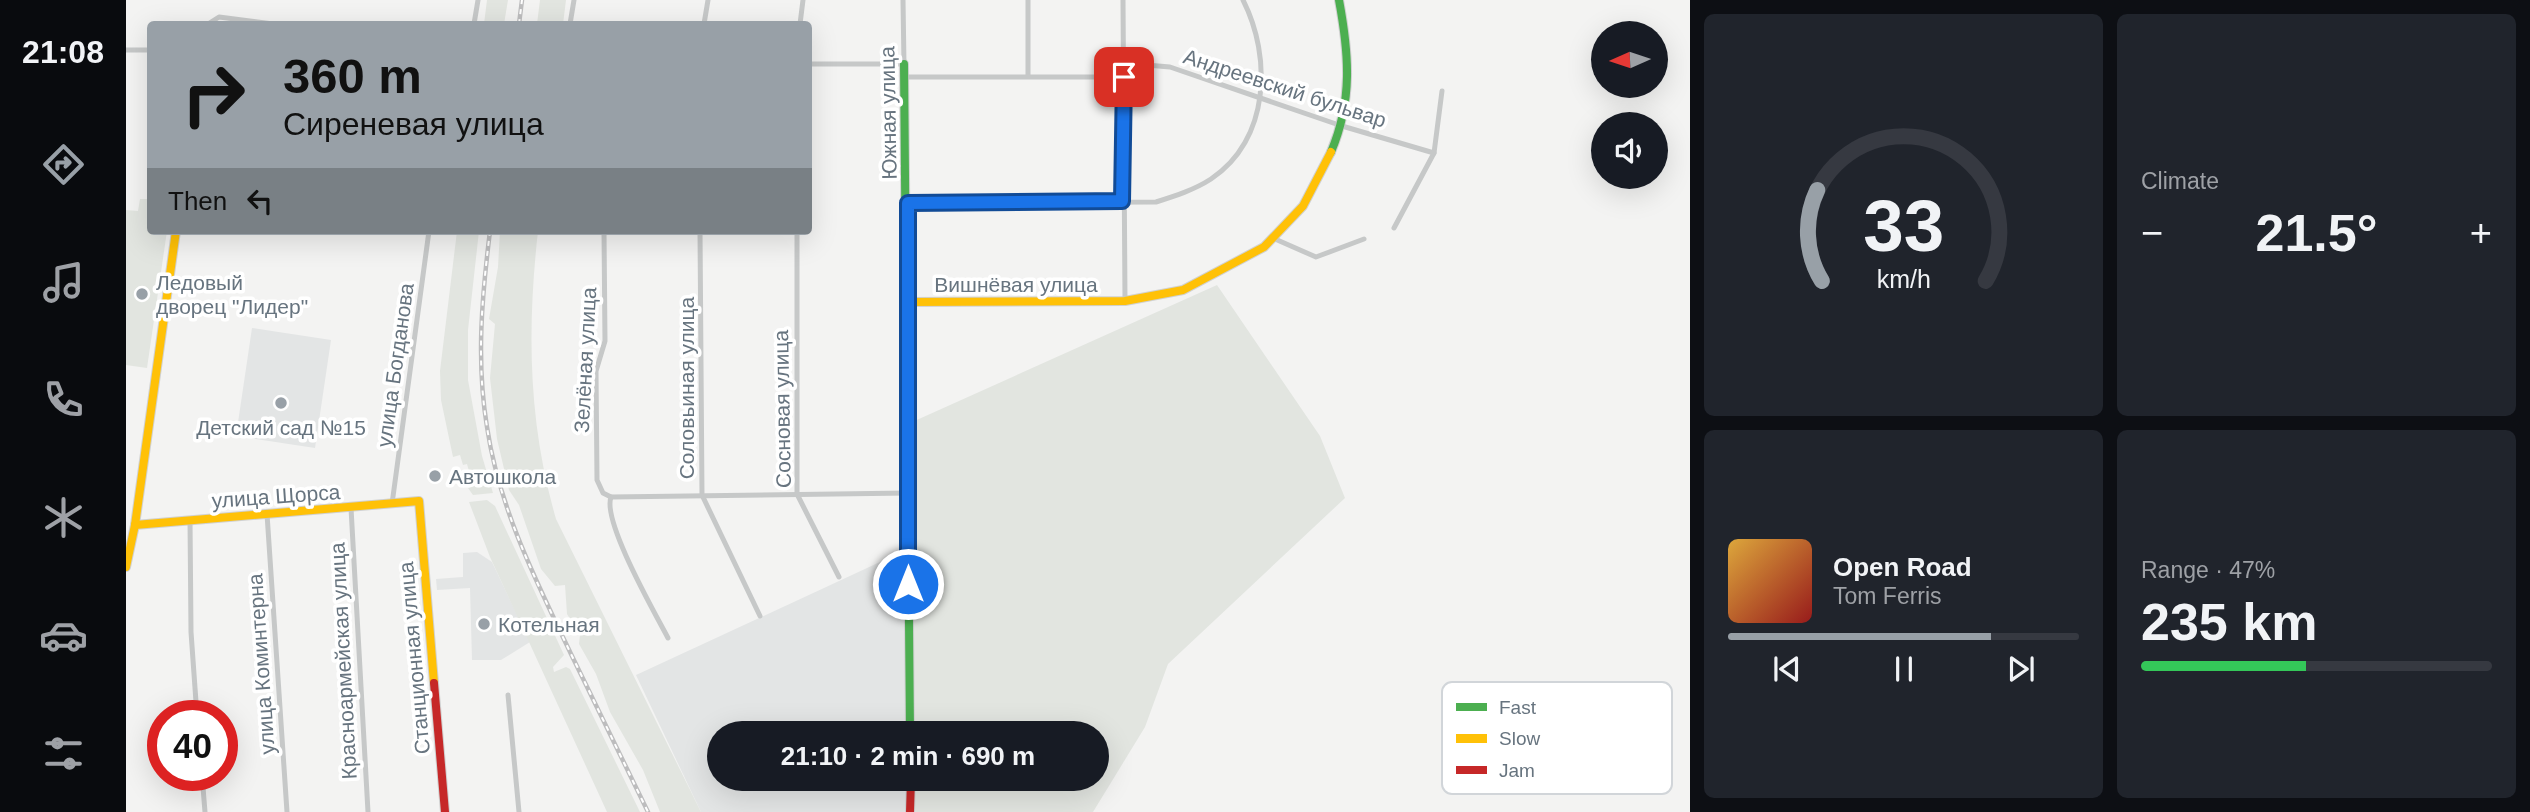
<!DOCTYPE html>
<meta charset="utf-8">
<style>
body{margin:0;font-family:Helvetica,sans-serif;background:#20242c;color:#f1f3f6;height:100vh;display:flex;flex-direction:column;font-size:26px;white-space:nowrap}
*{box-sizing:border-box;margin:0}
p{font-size:23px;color:#9ea1a6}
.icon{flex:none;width:38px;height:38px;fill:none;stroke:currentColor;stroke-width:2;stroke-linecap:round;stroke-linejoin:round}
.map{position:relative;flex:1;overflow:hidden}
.panel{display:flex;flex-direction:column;gap:14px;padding:14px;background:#0d0f14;width:840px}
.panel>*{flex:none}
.hud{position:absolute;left:21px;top:21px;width:665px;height:214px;border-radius:7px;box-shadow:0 7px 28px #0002;background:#98a0a7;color:#111;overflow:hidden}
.needle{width:46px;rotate:267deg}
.controls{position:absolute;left:1465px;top:21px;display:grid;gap:14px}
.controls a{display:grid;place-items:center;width:77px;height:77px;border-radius:50%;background:#171b24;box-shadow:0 7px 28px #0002;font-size:35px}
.speed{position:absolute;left:21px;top:700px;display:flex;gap:14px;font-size:35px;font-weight:700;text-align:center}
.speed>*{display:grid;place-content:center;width:91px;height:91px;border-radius:50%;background:#171b24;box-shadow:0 7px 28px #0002;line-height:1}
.speed .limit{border:10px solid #d22;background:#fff;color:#111}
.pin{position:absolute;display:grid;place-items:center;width:60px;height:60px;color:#fff;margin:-30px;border-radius:14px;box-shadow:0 4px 10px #0006}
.me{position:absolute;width:77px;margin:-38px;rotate:0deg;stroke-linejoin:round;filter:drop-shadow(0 0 5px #0008)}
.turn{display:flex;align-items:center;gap:24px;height:147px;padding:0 21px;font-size:32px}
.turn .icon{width:91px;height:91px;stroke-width:2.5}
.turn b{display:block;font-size:49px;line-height:60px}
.then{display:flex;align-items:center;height:66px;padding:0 21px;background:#0003;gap:14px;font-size:26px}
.big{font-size:52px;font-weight:700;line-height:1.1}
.panel .widget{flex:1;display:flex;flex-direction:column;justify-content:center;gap:10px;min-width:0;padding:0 24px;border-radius:10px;background:#20242c}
.panel .dial{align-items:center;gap:0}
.dial svg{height:182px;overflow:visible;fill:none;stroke:#363941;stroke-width:7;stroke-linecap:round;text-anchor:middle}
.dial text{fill:#f1f3f6;stroke:none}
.song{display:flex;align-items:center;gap:21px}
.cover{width:84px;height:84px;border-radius:10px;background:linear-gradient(135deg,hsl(40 70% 55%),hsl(0 70% 35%))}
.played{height:7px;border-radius:4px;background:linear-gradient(90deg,#98a0a7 75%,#363941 75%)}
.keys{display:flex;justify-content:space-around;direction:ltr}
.heat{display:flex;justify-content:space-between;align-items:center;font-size:38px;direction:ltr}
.charge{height:10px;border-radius:5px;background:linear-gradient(90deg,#34c759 47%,#363941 0)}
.panel .tiles{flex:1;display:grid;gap:14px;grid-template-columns:repeat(2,1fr)}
.trip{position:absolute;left:581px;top:721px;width:402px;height:70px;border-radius:35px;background:#171b24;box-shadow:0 7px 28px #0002;font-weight:700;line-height:70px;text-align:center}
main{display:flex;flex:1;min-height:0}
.dock{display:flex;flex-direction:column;width:126px;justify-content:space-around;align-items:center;background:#090b0e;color:#9ea1a6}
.dock .icon{width:49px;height:49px}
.dock .selected{color:#98a0a7}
.dock b{font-size:32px;color:#f1f3f6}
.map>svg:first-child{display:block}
.built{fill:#e3e5e5}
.green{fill:#e2e5e0}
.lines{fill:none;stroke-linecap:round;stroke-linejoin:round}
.fast-casing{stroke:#d0d1d1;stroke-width:10}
.slow-casing{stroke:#d0d1d1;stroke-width:10}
.jam-casing{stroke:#d0d1d1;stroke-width:10}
.street{stroke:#c6c8c8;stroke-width:5}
.fast{stroke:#4caf50;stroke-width:8}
.slow{stroke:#ffc107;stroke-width:8}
.jam{stroke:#c62828;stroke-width:8}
.rail-casing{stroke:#bdbdbe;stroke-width:4.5}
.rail{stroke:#fff;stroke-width:2;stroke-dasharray:5;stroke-linecap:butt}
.route-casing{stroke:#114b97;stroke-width:18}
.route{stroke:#1a73e8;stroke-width:12}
.poi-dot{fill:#98a0a7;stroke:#fff;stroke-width:2.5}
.labels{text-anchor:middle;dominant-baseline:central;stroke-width:7;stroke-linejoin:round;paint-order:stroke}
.street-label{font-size:21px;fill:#67747f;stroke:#fff}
.poi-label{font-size:21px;fill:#67747f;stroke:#fff;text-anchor:start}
.key{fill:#fff;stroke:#d1d5d9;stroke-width:2}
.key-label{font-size:19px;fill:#67747f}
</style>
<main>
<nav class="dock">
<b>21:08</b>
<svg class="icon selected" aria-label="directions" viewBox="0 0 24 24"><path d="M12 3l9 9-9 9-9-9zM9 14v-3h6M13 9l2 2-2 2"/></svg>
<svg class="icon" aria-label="music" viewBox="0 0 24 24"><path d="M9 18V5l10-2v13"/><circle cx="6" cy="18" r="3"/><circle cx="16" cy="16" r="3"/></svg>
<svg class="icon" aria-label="phone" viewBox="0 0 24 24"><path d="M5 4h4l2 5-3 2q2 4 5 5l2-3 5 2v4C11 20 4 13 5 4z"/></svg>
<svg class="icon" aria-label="climate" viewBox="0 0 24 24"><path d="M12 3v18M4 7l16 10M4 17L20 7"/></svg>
<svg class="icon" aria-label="car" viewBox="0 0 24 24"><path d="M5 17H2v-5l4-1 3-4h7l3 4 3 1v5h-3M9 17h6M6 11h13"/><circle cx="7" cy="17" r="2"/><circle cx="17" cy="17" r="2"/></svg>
<svg class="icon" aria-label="filters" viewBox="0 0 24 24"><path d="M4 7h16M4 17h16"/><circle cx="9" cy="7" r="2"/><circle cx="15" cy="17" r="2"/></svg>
</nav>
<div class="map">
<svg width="1564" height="812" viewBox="0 0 1564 812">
<rect width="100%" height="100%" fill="#f3f3f2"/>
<g class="built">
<path d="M126,328l79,12 -16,108 -79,-12z"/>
<path d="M782,549l2,184h-191v46h192l-1,33h-209l-65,-137z"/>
<path d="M351,552l15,10 38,80 -29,18h-29l-2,-72 -33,2 -1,-11 27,-2v-24z"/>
</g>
<g class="green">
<path d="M361,0h21l-4,24h-20z"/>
<path d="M414,0h26l-3,24h-26z"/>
<path d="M14,199h10v32h17l-20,137 -21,-3v-155l12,1z"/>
<path d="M331,231h22l-11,99v50l14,76 11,37 -20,2 -5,-7 5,-2 -6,-22 -4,1 -3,-10 -7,2 -12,-57 -1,-29z"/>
<path d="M374,231h38c-11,99 -10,191 18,288l145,293h-41l-17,-42 -33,-58 -14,-38 -17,-30 1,-9 -13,-21 -2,-29 -10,1 -14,-17 -22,-64 -10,-15 -12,-51 -7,-61 5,-54 -6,-5 9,-52z"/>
<path d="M1091,285l103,151 25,62 -177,166 -23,63 -52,85h-183l1,-33h186v-46h-186l2,-184 -3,-126z"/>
<path d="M361,500l8,6 69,149 -11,12 1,5 12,-5 4,2 70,143h-33l-117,-255 -21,-55z"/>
</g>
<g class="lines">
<defs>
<g id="fast">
<path d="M778,64l6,669"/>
<path d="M1205,152c22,-52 18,-98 8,-152"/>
</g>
<g id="slow">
<path d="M782,302l217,-1 58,-11 81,-43 39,-41 28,-54"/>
<path d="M9,525l284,-24 15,182"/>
<path d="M0,567l9,-42 41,-294"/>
</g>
<g id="jam">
<path d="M308,683l11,129"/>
<path d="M784,812l1,-33"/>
</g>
</defs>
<use href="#fast" class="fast-casing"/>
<use href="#slow" class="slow-casing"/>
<use href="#jam" class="jam-casing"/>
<g class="street">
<path d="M997,0l2,301"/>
<path d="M82,24l11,-7 54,7"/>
<path d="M348,24l4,-24"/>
<path d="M444,24l4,-24"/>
<path d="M578,24l4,-24"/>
<path d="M674,24l3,-24"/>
<path d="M0,50h24"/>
<path d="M997,63l47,4 172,59 92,27"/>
<path d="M682,64h96l-1,-64"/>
<path d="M902,76v-76"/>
<path d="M779,77h219"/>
<path d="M782,203l248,-1c19,-6 38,-12 55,-23 59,-39 61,-122 32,-179"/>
<path d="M1268,228l40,-75 8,-62"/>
<path d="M478,231l1,110 -9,30 1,109 6,13 8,4c-9,24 44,116 57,141"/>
<path d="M574,231l2,264 58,121"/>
<path d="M671,231v263l42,83"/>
<path d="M1149,239l41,18 48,-18"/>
<path d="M485,497l297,-4"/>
<path d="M266,504l37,-273"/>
<path d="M225,508l17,304"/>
<path d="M141,514l20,298"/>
<path d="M64,520l1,112 6,84"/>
<path d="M382,695l11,117"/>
<path d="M76,775l3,37"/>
</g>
<use href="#fast" class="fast"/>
<use href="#slow" class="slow"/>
<use href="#jam" class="jam"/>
<defs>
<g id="rail">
<path d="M393,24l3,-24"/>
<path d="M364,231c-8,65 -14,130 -3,196 12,81 49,154 84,227 26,53 51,105 77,158"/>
</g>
</defs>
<use href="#rail" class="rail-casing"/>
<use href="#rail" class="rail"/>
</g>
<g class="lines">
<defs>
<path id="route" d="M782,584v-381l214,-2 2,-124"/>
</defs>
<use href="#route" class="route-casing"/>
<use href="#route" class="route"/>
</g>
<g class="poi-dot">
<circle cx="16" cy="294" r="7"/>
<circle cx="155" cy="403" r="7"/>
<circle cx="309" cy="476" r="7"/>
<circle cx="358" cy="624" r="7"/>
</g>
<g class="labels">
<g class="street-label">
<text transform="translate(1159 88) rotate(18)">Андреевский бульвар</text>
<text transform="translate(762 113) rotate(-91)">Южная улица</text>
<text x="890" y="284">Вишнёвая улица</text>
<text transform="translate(459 360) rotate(-87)">Зелёная улица</text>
<text transform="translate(269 365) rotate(-82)">улица Богданова</text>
<text transform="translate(560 388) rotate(-90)">Соловьиная улица</text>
<text transform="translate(656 409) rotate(-91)">Сосновая улица</text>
<text transform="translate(150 496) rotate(-4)">улица Щорса</text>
<text transform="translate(288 658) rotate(-95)">Станционная улица</text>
<text transform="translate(217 661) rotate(-93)">Красноармейская улица</text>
<text transform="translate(135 664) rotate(-94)">улица Коминтерна</text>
</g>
<g class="poi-label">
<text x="30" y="282">Ледовый<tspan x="30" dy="24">дворец "Лидер"</tspan></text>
<text x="155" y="427" text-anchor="middle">Детский сад №15</text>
<text x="323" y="476">Автошкола</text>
<text x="372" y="624">Котельная</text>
</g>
</g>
<rect x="1316" y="682" width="230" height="112" rx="10" class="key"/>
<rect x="1330" y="703" width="31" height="8" fill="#4caf50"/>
<rect x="1330" y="734" width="31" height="9" fill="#ffc107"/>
<rect x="1330" y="766" width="31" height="8" fill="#c62828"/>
<g class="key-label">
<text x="1373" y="714">Fast</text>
<text x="1373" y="745">Slow</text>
<text x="1373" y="777">Jam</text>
</g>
</svg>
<div class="controls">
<a><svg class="needle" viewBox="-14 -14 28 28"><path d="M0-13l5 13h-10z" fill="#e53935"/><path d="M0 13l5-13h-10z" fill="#9ea1a6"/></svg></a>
<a><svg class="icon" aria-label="sound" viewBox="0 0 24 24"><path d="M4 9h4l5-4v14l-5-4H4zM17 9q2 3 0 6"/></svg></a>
</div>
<div class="speed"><div class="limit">40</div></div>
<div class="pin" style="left:998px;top:77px;background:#d93025"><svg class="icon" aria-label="arrive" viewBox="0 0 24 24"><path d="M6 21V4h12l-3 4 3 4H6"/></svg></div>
<svg class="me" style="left:782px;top:584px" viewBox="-20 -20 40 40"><circle r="17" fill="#1a73e8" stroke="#fff" stroke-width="3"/><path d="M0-11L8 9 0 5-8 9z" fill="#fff"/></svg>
<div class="trip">21:10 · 2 min · 690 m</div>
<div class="hud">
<div class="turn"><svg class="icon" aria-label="right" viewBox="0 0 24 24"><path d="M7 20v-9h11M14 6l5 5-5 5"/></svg><div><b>360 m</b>Сиреневая улица</div></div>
<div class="then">Then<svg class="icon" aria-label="left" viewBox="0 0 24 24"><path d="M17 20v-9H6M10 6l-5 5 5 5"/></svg></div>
</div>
</div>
<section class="panel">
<div class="tiles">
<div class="widget dial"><svg viewBox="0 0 100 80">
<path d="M14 69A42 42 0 1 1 86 69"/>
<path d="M14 69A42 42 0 0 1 12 29" stroke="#98a0a7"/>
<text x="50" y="56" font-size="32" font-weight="700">33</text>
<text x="50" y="72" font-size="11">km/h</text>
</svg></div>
<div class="widget"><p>Climate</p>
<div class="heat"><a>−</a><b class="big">21.5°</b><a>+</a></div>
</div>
<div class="widget">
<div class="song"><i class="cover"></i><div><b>Open Road</b><p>Tom Ferris</p></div></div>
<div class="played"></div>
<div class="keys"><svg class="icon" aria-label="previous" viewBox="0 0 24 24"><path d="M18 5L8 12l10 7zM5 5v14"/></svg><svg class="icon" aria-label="pause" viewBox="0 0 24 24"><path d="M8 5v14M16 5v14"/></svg><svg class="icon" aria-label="next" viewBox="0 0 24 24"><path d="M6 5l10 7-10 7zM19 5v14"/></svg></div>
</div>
<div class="widget"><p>Range · 47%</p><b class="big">235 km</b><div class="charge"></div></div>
</div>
</section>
</main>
